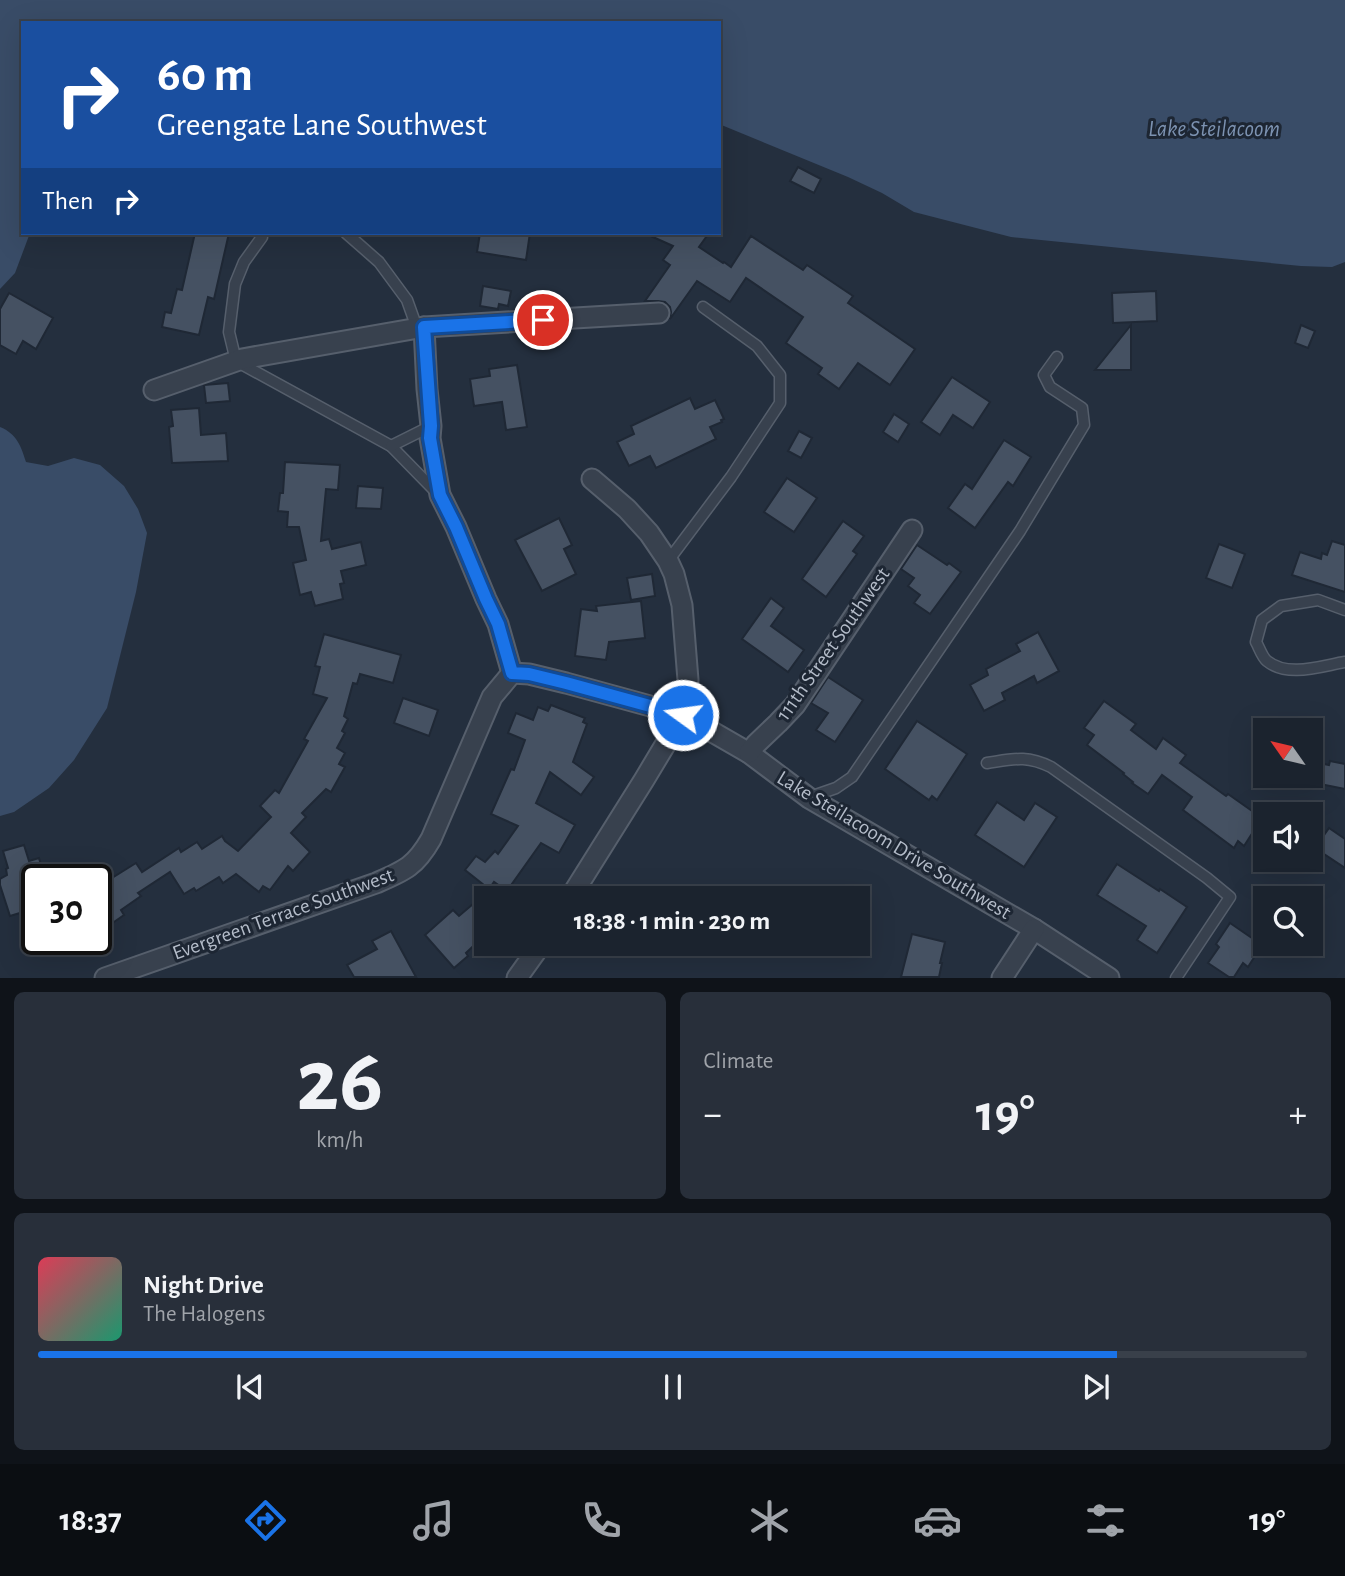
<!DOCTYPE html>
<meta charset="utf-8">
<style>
body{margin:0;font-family:"Alegreya Sans",sans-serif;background:#282f3a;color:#f1f3f6;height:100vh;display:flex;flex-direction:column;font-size:26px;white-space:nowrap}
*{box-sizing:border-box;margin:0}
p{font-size:23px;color:#a0a4aa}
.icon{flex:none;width:38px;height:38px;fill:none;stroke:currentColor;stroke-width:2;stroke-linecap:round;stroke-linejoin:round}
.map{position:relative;height:978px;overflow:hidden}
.drawer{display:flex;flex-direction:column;gap:14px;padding:14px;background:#0f1319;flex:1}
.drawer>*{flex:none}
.guide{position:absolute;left:21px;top:21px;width:700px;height:214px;border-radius:0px;box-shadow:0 7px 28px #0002,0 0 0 2px #39404a;background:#1a4fa0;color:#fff;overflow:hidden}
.needle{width:46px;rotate:304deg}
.fabs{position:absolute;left:1253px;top:718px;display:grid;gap:14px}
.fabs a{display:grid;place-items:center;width:70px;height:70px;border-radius:0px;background:#1b232e;box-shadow:0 7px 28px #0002,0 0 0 2px #39404a;font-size:35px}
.speed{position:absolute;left:21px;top:864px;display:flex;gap:14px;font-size:35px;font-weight:700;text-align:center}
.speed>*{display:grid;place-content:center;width:91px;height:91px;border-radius:50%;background:#1b232e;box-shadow:0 7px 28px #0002,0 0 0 2px #39404a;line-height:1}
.speed .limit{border:4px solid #111;border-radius:10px;background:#fff;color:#111}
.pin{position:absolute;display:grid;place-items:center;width:60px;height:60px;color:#fff;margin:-30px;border:4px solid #fff;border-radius:50%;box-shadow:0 2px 7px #0007}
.me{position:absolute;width:77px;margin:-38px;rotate:284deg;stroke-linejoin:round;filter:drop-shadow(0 0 5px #0008)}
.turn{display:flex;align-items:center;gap:24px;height:147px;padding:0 21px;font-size:32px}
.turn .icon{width:91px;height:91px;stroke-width:2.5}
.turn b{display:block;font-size:49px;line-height:60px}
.then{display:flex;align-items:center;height:66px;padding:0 21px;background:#0003;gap:14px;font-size:26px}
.big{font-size:52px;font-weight:600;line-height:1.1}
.drawer .tile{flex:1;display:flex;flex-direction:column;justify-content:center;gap:10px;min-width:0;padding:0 24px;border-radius:10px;background:#282f3a}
.drawer .dial{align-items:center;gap:0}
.dial b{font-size:91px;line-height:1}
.song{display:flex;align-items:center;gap:21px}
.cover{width:84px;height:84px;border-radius:10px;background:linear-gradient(135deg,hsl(350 70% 55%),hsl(160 70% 35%))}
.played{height:7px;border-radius:4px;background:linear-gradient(90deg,#1a73e8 85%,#39404a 85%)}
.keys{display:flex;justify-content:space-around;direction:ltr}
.heat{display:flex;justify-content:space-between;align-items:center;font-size:38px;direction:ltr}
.drawer .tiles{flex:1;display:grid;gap:14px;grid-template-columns:1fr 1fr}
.tile:last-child{grid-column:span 2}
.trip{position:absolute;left:474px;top:886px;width:396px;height:70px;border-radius:0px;background:#1b232e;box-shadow:0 7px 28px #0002,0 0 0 2px #39404a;font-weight:600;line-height:70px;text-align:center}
.tab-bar{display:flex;height:112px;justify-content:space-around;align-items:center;background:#0b0e12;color:#a0a4aa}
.tab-bar .icon{width:49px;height:49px}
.tab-bar .active{color:#1a73e8}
.tab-bar b{font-size:32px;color:#f1f3f6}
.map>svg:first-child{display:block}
.water{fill:#394c67}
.building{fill:#455162;stroke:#1f2835;stroke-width:2}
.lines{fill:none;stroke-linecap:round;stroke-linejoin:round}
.service-casing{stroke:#565f6c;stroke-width:13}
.minor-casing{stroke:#565f6c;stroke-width:23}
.service{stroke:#38414e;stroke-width:10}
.minor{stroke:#38414e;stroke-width:19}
.route-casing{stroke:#114b97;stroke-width:18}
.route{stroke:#1a73e8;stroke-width:12}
.labels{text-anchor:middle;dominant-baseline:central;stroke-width:6;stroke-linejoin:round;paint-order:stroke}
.street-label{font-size:21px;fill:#b4bcc9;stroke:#1d2633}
.water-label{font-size:23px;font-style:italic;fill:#7c92b1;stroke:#1d2633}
</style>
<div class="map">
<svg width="1345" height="978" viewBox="0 0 1345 978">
<rect width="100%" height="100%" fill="#242f3e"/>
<g class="water">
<path d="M0,0h1345v262l-13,5 -31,-1 -290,-29 -97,-25 -32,-19 -34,-16 -129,-53v-101h-696v210h7l-15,40 -15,16z"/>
<path d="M0,427c17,7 21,19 26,35l22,4 26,-8 26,7 24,21 14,23 9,24 -11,59 -29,116 -33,52 -25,28 -35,24 -14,4z"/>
</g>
<g class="building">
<path d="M798,167l23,12 -7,14 -24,-12z"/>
<path d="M195,233h34l-15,66 -6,-2 -9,38 -37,-8 3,-15 6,1 6,-24 5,1z"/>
<path d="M480,233h50l-4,27 -49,-8z"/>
<path d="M644,233h65l-10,14 24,16 1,-1 7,5 20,-31 52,34 4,-5 46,31 -5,7 67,46 -25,36 -32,-22 -19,26 -21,-15 4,-6 -36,-25 17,-26 -57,-39 -16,24 -33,-21 -27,38 1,-7 -1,-5 -5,-5 -7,-1h-13l25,-36 -7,-5 10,-14z"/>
<path d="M483,286l28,5 -3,15 -9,-2 -1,5 -18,-3z"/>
<path d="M1156,291l1,30 -44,2 -1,-30z"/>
<path d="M9,293l44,25 -17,31 -13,-8 -7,13 -16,-9v-36z"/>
<path d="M1131,325v45h-36z"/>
<path d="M1301,325l14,6 -7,17 -13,-5z"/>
<path d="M517,365l10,62 -21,3 -4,-28 -28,4 -4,-27 20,-3 -1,-7z"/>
<path d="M952,377l38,25 -17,26 -20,-13 -13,20 -19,-13z"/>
<path d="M228,383l2,18 -24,2 -2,-18z"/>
<path d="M690,398l5,11 20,-9 9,19 -3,1 1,2 -12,5 6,12 -60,29 -6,-12 -21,10 -12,-24 17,-8 -3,-8z"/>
<path d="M199,408l2,27 25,-2 2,28 -56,2 -3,-36 4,-1 -2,-16z"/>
<path d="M894,414l15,10 -11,18 -15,-10z"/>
<path d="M799,431l13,7 -11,20 -13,-7z"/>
<path d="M1004,440l27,17 -18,29 -5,-4 -33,46 -27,-20 17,-24 7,5z"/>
<path d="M285,462l55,3 -2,25 -12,-1 -5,52 8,-2 3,10 29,-7 5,23 -25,6 3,12 -4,1 3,15 -28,7 -4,-14 -11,3 -7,-32 13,-3 -7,-33h-12l1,-15 -10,-1 2,-18h3z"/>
<path d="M787,478l30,20 -23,34 -30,-20z"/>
<path d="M358,486l25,2 -2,21 -25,-1z"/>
<path d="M559,518l13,27 -8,4 12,25 -34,17 -27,-51z"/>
<path d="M843,521l21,15 -11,15 4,3 -31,43 -24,-18z"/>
<path d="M1332,541l13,4v47l-53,-17 8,-23 21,7 1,-6 5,2z"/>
<path d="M1219,544l26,10 -13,34 -26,-10z"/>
<path d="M917,545l30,20 2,-2 12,9 -31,42 -16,-11 6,-8 -12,-9 6,-8 -13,-9z"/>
<path d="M652,574l3,22 -24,4 -4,-22z"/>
<path d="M771,598l13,10 -13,18 33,24 -16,22 -46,-33z"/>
<path d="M641,601l4,37 -36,4 -3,18 -31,-4 6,-47 16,2 -1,-5z"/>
<path d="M1038,632l21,39 -22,12 -3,-7 -32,17 3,7 -21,11 -14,-26 18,-10 -2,-6 34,-18 -4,-7z"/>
<path d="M324,634l77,21 -8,28 -33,-9 -3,10 -4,-1 -9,33 4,3 -6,12 3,2 -8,15 8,5 -6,11 6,3 -14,25 -5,-3 -24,24 4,4 -15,16 19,19 -17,19 -5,-5 -18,24 -7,-4 -4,6 -23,-18 -13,9 -4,-6 -23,14 -2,-3 -10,6 -14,-22 -32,21 3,3 -20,14 3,5 -20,14 -8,-10v-31l40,-25 6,9 37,-24 2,4 16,-10 5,7 20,-13 3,5 13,10 33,-34 -11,-11 15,-16 4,3 29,-52 -4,-2 23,-41 -14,-4 7,-27 -5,-1z"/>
<path d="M828,677l35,23 -28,42 -19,-12 12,-17 -17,-10z"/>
<path d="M403,698l35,12 -9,26 -35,-13z"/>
<path d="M1104,701l32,23 -5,6 25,19 7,-11 23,17 -6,8 46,33 2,-2 34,24 -18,28 -6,-5 -4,7 -51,-38 9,-13 -30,-22 -14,19 -16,-11 1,-1 -10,-8 1,-1 -37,-28 7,-10 -10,-7z"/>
<path d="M551,705l34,13 -2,4 4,2 -14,38 21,15 -13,18 -31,-23 -14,31 39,22 -16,28 -18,-10 -34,48 -13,-9 -5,7 -24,-19 11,-14 9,6 10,-11 3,3 20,-28 -27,-12 20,-45 3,1 11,-30 -17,-7 8,-20 17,7 5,-13 10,4z"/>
<path d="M917,721l50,33 -30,46 -5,-4 -3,4 -44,-31z"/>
<path d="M1330,761l15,3v25l-25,-5 4,-20 5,1z"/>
<path d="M997,802l27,18 11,-17 22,14 -33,50 -49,-32z"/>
<path d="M1329,828l16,11v29l-30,-20z"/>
<path d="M24,845l5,16 10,-3 2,7 8,-2 6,17h-18v7l-10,3 6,19 -23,7 -10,-31v-6l7,-4 -1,-6 2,-1 -5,-17z"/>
<path d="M1117,864l42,27 1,-2 27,18 -30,46 -20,-13 9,-14 -49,-31z"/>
<path d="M473,904l13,15v15l-20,19 2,3 -14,12 -29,-33 28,-25 6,6z"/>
<path d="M1230,923l32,22 -14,22 -5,-4 -9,14h-5l-21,-14 11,-16 -3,-3z"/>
<path d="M391,931l25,46h-62l-7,-12 30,-16 -5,-8z"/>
<path d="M912,934l33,8 -5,21h2l-3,14h-38z"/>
</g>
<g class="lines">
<defs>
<g id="service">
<path d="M346,233l33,29 28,38 10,28"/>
<path d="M262,237l-18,25 -9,22 -6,48 7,29 155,85 45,46"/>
<path d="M391,446l40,-20"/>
<path d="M668,561l63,-84 49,-74v-28l-23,-29 -54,-39"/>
<path d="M1345,610l-27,-10 -37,6 -19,14 -6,22c3,5 6,15 11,19 21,17 54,5 78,1"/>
<path d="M987,763c27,-4 39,-8 64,4l156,111 23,19 -54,81"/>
<path d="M810,797l26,-9 16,-11 168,-246 64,-106 -2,-17 -32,-21 -6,-12 13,-18"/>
</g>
<g id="minor">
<path d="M424,327l3,62 4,37 -1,12 10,57 16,32 30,72 12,25 14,49"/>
<path d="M154,390l88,-31 182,-32 235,-14"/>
<path d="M512,673l17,1 37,9 117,32 66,38 60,45 225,131 75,49"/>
<path d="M749,753l7,-9 22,-21 17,-18 117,-175"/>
<path d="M570,898l74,-118 39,-65 5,-35 -6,-75 -8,-31 -6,-13 -19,-28 -22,-24 -35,-30"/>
<path d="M105,978l271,-95c28,-12 39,-16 55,-44l61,-142 20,-24"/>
<path d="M517,978l25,-35"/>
<path d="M1002,978l32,-49"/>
</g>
</defs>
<use href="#service" class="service-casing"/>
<use href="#minor" class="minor-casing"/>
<use href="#service" class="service"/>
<use href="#minor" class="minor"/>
</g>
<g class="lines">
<defs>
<path id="route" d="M543,320l-119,7 7,99 -1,12 10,57 16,32 30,72 12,25 14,49 17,1 37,9 117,32"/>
</defs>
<use href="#route" class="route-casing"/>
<use href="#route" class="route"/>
</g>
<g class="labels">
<g class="street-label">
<text transform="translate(833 644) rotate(-55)">111th Street Southwest</text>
<text transform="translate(894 845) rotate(31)">Lake Steilacoom Drive Southwest</text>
<text transform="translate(283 914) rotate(-20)">Evergreen Terrace Southwest</text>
</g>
<g class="water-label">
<text x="1214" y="129">Lake Steilacoom</text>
</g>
</g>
</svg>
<div class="fabs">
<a><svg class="needle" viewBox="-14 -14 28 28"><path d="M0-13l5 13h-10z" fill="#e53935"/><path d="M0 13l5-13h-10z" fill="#a0a4aa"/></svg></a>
<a><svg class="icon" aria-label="sound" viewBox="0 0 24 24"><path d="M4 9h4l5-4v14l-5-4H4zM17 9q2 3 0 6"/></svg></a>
<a><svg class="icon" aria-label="search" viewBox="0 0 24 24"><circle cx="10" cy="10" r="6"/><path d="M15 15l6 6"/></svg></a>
</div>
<div class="speed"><div class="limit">30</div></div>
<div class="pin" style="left:543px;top:320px;background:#d93025"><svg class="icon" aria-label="arrive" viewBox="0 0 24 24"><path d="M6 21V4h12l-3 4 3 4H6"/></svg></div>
<svg class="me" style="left:683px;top:715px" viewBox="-20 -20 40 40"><circle r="17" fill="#1a73e8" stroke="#fff" stroke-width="3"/><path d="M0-11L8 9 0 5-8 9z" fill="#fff"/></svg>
<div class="trip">18:38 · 1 min · 230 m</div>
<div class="guide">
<div class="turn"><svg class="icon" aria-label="right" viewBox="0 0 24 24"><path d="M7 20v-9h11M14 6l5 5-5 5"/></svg><div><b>60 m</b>Greengate Lane Southwest</div></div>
<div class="then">Then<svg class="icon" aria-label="right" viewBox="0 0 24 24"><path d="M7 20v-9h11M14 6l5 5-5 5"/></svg></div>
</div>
</div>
<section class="drawer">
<div class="tiles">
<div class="tile dial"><b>26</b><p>km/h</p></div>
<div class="tile"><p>Climate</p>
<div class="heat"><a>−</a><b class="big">19°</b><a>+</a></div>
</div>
<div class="tile">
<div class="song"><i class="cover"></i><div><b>Night Drive</b><p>The Halogens</p></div></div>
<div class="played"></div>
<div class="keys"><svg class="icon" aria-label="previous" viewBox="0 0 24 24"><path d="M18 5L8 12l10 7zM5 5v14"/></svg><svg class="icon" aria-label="pause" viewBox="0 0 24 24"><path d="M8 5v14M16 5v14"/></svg><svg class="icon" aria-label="next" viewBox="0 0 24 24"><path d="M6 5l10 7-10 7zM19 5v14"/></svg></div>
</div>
</div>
</section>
<nav class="tab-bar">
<b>18:37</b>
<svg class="icon active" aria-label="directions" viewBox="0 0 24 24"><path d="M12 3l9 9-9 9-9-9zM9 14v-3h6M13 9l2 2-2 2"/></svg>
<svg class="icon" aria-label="music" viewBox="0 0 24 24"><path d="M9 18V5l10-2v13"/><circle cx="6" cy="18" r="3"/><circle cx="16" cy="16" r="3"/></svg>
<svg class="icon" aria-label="phone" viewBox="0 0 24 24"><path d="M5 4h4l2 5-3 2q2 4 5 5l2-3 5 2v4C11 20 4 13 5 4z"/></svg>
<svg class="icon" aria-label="climate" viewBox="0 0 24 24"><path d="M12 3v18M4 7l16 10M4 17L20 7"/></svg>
<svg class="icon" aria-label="car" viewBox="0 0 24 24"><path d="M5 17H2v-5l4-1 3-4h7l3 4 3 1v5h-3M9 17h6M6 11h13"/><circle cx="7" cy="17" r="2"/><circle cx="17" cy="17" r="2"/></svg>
<svg class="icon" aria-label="filters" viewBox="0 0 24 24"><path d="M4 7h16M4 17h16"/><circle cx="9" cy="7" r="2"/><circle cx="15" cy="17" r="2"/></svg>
<b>19°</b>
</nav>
